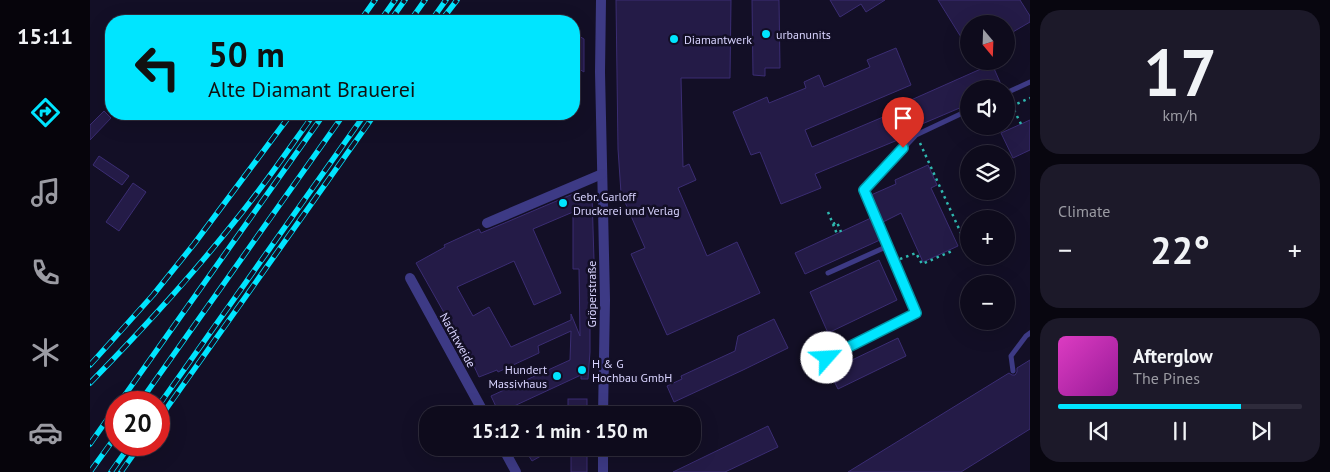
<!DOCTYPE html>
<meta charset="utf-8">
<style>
body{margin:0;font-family:"PT Sans",sans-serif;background:#1c1929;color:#f1f3f6;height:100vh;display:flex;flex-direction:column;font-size:19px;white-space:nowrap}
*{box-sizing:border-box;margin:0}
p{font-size:16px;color:#9b9ba3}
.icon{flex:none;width:28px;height:28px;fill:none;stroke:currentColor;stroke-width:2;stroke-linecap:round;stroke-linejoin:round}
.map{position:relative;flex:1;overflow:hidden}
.drawer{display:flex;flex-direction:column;gap:10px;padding:10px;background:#08060f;width:300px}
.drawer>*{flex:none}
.hud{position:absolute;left:15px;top:15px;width:475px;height:105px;border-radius:20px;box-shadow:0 5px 20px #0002,0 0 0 1px #2e2b3b;background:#00e5ff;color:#111;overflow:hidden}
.needle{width:32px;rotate:161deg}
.fabs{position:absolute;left:870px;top:15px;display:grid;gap:10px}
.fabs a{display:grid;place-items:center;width:55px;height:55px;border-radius:50%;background:#0e0b1c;box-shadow:0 5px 20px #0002,0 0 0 1px #2e2b3b;font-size:25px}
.speed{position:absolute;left:15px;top:391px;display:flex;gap:10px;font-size:25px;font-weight:700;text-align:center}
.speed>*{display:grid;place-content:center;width:65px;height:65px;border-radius:50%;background:#0e0b1c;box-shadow:0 5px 20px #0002,0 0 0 1px #2e2b3b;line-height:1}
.speed .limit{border:8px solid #d22;background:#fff;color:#111}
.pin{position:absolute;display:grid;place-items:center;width:42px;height:42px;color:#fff;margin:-51px -21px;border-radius:50% 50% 50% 0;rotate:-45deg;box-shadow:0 0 5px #0007}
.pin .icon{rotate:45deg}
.me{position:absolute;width:55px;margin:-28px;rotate:64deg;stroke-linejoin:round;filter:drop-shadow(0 0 4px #0008)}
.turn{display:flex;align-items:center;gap:18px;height:105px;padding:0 20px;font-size:22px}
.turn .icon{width:65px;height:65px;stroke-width:2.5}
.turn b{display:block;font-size:35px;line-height:42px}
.big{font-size:38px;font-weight:700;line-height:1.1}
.drawer .tile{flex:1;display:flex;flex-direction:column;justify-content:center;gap:8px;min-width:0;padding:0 18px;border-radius:20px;background:#1c1929}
.drawer .dial{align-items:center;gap:0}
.dial b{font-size:65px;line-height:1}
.song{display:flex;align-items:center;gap:15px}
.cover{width:60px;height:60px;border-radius:8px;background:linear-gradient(135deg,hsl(310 70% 55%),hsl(300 70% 35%))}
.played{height:5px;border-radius:2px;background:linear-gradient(90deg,#00e5ff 75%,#2e2b3b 75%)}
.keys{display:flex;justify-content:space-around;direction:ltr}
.heat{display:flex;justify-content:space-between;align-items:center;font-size:28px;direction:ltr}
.trip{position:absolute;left:329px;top:406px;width:282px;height:50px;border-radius:20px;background:#0e0b1c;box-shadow:0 5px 20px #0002,0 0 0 1px #2e2b3b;font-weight:700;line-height:50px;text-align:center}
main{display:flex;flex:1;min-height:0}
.tabs{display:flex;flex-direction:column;width:90px;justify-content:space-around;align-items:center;background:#06040b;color:#9b9ba3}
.tabs .icon{width:35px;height:35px}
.tabs .on{color:#00e5ff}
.tabs b{font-size:22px;color:#f1f3f6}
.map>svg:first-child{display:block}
.building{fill:#241b47;stroke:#3b2d73;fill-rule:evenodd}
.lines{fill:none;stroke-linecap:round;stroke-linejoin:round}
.path{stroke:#2fb8b0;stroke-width:2.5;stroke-dasharray:2.5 4;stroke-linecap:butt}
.service{stroke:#3d3a85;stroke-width:5}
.minor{stroke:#3d3a85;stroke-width:10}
.rail-casing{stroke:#00e5ff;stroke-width:5.5}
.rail{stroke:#130f26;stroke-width:4;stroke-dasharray:11;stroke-linecap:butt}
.route-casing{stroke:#0095a6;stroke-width:12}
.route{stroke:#00e5ff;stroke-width:9}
.poi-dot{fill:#00e5ff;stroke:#130f26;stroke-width:2}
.labels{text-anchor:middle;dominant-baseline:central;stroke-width:5;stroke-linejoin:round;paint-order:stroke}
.poi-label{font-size:12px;fill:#d9d4ff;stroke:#130f26;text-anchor:start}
.street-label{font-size:12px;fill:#d9d4ff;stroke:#130f26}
</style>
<main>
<nav class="tabs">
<b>15:11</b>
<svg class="icon on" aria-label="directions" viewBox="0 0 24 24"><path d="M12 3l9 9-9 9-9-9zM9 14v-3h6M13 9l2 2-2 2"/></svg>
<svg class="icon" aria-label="music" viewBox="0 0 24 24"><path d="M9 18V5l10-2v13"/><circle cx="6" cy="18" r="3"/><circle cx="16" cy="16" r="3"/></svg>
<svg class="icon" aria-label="phone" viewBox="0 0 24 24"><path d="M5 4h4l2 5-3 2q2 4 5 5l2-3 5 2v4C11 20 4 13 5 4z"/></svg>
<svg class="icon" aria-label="climate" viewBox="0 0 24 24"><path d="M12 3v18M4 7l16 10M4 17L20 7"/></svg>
<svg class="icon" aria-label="car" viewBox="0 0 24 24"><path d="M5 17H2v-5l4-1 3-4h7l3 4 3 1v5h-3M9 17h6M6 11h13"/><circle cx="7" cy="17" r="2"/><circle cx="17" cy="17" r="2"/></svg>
</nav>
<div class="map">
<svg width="940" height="472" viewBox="0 0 940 472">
<rect width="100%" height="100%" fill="#130f26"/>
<g class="building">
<path d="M526,0h115l-1,78h-49l2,89 6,-3 7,16 -18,8 29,68 30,-14 23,51 -93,42 -36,-81 14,-6 -24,-55 -3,-44z"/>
<path d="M662,0h27l1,68h-15v8l-12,-1z"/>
<path d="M740,0h55l-19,12 -5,-8 -21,13z"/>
<path d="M848,0h82l10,16v6l-24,14v-12h-37v26z"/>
<path d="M484,33l10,6v33l-10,-6z"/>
<path d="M806,48l15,37 -106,45 7,17 83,-35 10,25 -90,37 6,14 -40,16 -21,-52 -9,3 -18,-43 34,-15 2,6 37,-15 -2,-6 15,-7 5,12 46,-20 -3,-7z"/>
<path d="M902,64l11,25h-34v15l-47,20 -11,-24z"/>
<path d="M14,111l7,7 -21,22v-15z"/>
<path d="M940,120v30l-17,8 -12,-25z"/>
<path d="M9,156l30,20 -7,9 -29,-20z"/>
<path d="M838,165l9,20 -6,3 27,58 -35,16 -22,-49 -18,9 -12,-27 25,-11 -1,-4z"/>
<path d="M43,183l13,9 -27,39 -13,-9z"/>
<path d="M483,194l19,1 3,98 -3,8 -2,1v50l-2,27h-7v-4l-82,38 -8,-17 79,-36 1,-29 -33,15 1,7 -41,19 -1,-2 -18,7 -6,-13 -57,-101 29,-16 -1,-2 35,-16 2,4zM483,212v57h6l1,67 -9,-22v6l-60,27 -22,-40 -16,9 -16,-29 57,-26 20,44 27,-12 -28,-64z"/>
<path d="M781,218l9,22 -75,34 -10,-21z"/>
<path d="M789,260l18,40 -69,33 -18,-41z"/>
<path d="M684,319l14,29 -45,22 -69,32 -7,-16 15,-7 -1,-3 54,-25 3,-15z"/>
<path d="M808,338l8,18 -68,33 -9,-18z"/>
<path d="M940,360v69l-69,43h-113l161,-99 3,2h3l2,-3v-4z"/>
<rect x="478" y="399" width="19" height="16"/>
<path d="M678,426l10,21 -53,25h-52z"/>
<path d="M434,448h31l-23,13z"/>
<rect x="481" y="448" width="16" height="24"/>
</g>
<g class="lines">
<g class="path">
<path d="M931,124l-9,-18 18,-8"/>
<path d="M830,143l45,99"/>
<path d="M738,212l9,22"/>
<path d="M743,224l4,-2 4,10"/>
<path d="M810,259l16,-6 6,11 30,-13"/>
</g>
<g class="service">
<path d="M916,93l24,-11"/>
<path d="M738,273l60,-27"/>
<path d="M737,358l89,-45 -52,-123 52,-55 53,-25"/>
<path d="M923,371l-2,-15 15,-20 4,-3"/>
</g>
<g class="minor">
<path d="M511,0l-1,72 5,228 -2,115"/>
<path d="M397,223l115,-49"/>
<path d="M320,278l75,137"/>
<path d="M413,448l13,24"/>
<path d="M513,472v-24"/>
</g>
<defs>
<g id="rail">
<path d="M270,21l15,-21"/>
<path d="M290,21l15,-21"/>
<path d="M300,21l15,-21"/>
<path d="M320,21l15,-21"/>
<path d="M341,21l15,-21"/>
<path d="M351,21l16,-21"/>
<path d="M0,365l63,-70 41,-51 97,-130"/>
<path d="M0,383c51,-52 100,-105 145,-162 28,-34 53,-71 79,-107"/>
<path d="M30,402l204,-288"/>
<path d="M50,402l204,-288"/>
<path d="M69,405l206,-291"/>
<path d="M69,419l216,-305"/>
<path d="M0,444l26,-37"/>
<path d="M0,472l26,-36"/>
<path d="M21,472l19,-27"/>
<path d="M31,472l19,-27"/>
</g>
</defs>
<use href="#rail" class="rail-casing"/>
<use href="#rail" class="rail"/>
</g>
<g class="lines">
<defs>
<path id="route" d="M737,358l89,-45 -52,-123 39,-42"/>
</defs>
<use href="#route" class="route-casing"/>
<use href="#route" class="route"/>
</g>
<g class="poi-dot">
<circle cx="676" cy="34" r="5"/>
<circle cx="584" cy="39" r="5"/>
<circle cx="473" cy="203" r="5"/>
<circle cx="492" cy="370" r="5"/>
<circle cx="467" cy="376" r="5"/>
</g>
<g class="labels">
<g class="poi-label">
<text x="686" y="34">urbanunits</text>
<text x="594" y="39">Diamantwerk</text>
<text x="483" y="196">Gebr. Garloff<tspan x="483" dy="14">Druckerei und Verlag</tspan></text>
<text x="502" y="363">H &amp; G<tspan x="502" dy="14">Hochbau GmbH</tspan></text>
<text x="457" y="369" text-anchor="end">Hundert<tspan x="457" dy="14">Massivhaus</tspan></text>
</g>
<g class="street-label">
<text transform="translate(501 294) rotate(-90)">Gröperstraße</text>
<text transform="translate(368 340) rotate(61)">Nachtweide</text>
</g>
</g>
</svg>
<div class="fabs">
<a><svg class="needle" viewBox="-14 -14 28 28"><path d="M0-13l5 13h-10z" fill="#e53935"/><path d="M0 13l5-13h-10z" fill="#9b9ba3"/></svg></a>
<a><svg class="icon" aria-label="sound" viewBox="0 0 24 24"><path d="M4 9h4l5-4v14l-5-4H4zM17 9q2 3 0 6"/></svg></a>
<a><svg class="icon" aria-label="layers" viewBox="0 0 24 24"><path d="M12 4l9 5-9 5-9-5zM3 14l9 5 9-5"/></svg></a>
<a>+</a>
<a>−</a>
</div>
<div class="speed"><div class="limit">20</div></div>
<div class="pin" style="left:813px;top:148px;background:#d93025"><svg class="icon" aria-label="arrive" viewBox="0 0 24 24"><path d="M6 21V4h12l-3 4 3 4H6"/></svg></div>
<svg class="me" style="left:737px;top:358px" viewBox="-20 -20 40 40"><circle r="19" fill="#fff"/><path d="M0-13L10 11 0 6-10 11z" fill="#00e5ff"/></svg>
<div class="trip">15:12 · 1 min · 150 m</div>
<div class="hud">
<div class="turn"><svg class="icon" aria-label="left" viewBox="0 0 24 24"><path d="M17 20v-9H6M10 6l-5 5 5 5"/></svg><div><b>50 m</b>Alte Diamant Brauerei</div></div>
</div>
</div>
<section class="drawer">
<div class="tile dial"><b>17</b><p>km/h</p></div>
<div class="tile"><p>Climate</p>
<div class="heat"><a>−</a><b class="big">22°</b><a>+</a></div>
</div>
<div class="tile">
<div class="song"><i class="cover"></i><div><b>Afterglow</b><p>The Pines</p></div></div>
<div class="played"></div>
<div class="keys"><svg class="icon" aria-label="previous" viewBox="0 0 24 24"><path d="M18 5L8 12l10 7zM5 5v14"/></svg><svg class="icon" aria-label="pause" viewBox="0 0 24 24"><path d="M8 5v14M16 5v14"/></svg><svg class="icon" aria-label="next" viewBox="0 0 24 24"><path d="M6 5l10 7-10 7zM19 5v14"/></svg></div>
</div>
</section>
</main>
